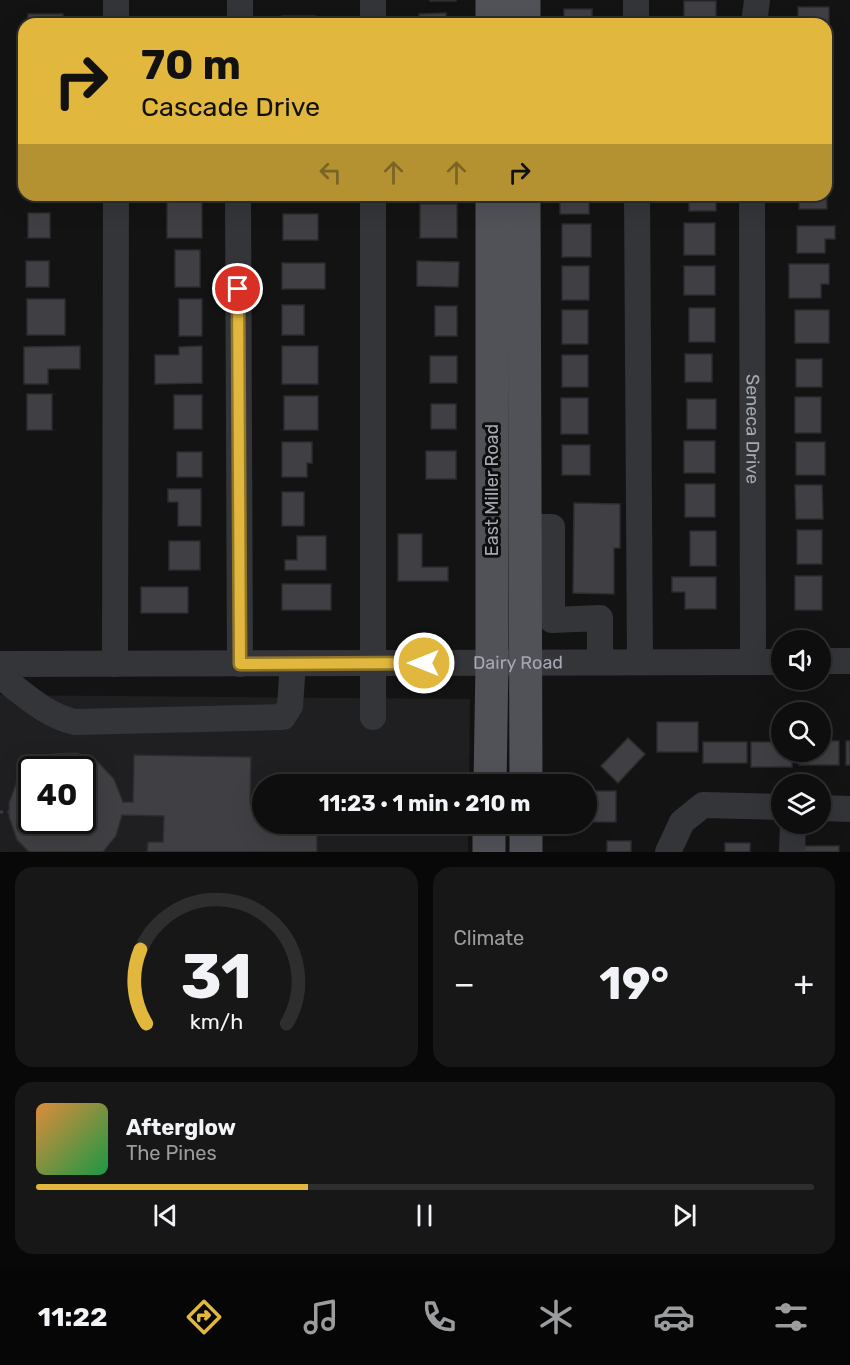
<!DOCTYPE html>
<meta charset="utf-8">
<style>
body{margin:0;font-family:Rubik,sans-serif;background:#171718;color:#f1f3f6;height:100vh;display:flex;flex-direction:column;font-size:22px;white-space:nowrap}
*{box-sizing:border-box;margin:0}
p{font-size:20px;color:#9b9c9e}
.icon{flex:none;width:33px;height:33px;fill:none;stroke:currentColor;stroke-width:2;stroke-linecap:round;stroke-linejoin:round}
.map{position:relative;height:852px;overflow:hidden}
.panel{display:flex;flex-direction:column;gap:15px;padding:15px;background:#080808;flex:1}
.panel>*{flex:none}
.guide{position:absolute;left:18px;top:18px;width:814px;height:183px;border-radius:18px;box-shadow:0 6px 24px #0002,0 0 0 2px #2e2e2f;background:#e1b73e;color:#111;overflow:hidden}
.controls{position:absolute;left:771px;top:630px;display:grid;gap:12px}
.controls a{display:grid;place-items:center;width:60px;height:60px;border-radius:50%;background:#0e0e0f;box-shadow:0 6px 24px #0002,0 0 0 2px #2e2e2f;font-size:30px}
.speed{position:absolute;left:18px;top:756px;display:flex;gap:12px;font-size:30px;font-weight:700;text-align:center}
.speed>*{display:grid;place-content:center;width:78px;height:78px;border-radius:50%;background:#0e0e0f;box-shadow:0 6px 24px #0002,0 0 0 2px #2e2e2f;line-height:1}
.speed .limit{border:3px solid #111;border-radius:9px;background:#fff;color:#111}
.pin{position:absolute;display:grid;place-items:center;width:51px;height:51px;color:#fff;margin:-26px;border:3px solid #fff;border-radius:50%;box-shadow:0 2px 6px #0007}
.me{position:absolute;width:66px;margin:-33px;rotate:270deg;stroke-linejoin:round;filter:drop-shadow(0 0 4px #0008)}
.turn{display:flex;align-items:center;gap:21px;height:126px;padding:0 24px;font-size:27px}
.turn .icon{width:78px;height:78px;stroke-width:2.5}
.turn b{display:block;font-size:42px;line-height:51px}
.lanes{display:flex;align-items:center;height:57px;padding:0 24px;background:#0003;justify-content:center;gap:30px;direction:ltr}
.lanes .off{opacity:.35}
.big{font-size:45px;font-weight:700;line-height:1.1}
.panel .card{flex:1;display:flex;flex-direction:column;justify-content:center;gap:9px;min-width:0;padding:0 21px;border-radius:18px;background:#171718}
.panel .dial{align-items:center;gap:0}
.dial svg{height:156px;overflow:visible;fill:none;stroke:#2e2e2f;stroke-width:7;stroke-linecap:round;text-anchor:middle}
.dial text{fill:#f1f3f6;stroke:none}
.song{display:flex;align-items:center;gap:18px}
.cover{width:72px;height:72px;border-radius:9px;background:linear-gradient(135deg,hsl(30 70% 55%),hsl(140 70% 35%))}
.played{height:6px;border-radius:3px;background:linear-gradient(90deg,#e1b73e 35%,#2e2e2f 35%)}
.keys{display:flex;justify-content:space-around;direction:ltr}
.heat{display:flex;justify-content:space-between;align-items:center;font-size:33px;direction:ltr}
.panel .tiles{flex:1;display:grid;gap:15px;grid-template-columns:1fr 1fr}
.card:last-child{grid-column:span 2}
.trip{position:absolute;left:252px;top:774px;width:345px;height:60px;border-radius:30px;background:#0e0e0f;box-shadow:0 6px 24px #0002,0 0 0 2px #2e2e2f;font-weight:700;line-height:60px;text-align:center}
.tab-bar{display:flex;height:96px;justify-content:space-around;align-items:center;background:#060606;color:#9b9c9e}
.tab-bar .icon{width:42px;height:42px}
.tab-bar .active{color:#e1b73e}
.tab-bar b{font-size:27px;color:#f1f3f6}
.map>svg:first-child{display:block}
.built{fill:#1f1f21;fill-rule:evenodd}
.building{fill:#404044;stroke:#2d2d30;stroke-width:1.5;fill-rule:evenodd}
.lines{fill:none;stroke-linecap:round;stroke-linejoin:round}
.path{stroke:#3a3c40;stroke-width:3;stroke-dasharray:3 4.5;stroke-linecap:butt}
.minor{stroke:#343539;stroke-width:26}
.major{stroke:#515258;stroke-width:33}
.route-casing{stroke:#927728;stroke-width:15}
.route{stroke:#e1b73e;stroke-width:10}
.labels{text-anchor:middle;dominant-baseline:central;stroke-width:6;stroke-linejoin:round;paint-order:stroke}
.street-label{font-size:18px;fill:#a6a9b4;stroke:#0e0e0f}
</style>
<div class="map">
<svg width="850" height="852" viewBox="0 0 850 852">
<rect width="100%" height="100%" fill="#131314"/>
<path class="built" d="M0,695l470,4 -1,85h-207v40h206v28h-468zM32,770h50v50h-50z"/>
<g class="building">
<rect x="430" y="0" width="26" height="1"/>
<rect x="684" y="1" width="32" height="23"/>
<path d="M798,7h31v24h-3v-7h-28z"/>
<rect x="564" y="9" width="28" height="15"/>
<path d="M446,13v11h-26l-1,-10z"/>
<rect x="28" y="14" width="35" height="10"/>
<rect x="282" y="16" width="33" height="8"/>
<rect x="178" y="19" width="25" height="5"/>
<path d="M826,176l1,33h-28v-14h27z"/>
<rect x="560" y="195" width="29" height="19"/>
<rect x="689" y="195" width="27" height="16"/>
<rect x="167" y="201" width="35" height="37"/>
<rect x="420" y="204" width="37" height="34"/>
<rect x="28" y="213" width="22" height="25"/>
<rect x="283" y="214" width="35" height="26"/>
<rect x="684" y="223" width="31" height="32"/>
<rect x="562" y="224" width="29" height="33"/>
<path d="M797,226h38v13h-10v14h-28z"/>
<rect x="175" y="250" width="25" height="37"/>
<rect x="26" y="261" width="23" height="26"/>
<path d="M417,261l42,1 -1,25 -41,-1z"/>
<rect x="282" y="263" width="43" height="26"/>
<path d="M789,264h40v20h-8v14h-32z"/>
<rect x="562" y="266" width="27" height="34"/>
<rect x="684" y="266" width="31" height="29"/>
<rect x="27" y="299" width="38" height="36"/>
<rect x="179" y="299" width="23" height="37"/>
<rect x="282" y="305" width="22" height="30"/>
<rect x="435" y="306" width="22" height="30"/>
<rect x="689" y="308" width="26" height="34"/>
<rect x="562" y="310" width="26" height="34"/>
<rect x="795" y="310" width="34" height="33"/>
<path d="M80,346v23h-32v15h-24v-37z"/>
<path d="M202,346v37l-47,1v-29h24v-8z"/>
<rect x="282" y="346" width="36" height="38"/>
<rect x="685" y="354" width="27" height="28"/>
<rect x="562" y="355" width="26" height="32"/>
<rect x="430" y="356" width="27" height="27"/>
<rect x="796" y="359" width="26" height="28"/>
<rect x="27" y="394" width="25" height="36"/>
<rect x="174" y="395" width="28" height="34"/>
<rect x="284" y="396" width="34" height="34"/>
<rect x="795" y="397" width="26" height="36"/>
<rect x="561" y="398" width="27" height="36"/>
<rect x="687" y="399" width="29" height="30"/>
<rect x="431" y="404" width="25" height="25"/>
<rect x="684" y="441" width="31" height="32"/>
<path d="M282,442h30v21h-5v14h-25z"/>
<rect x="796" y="442" width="29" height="33"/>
<rect x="562" y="445" width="28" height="30"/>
<rect x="426" y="451" width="30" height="28"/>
<rect x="177" y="452" width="25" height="25"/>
<rect x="685" y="484" width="30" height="33"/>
<path d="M795,485h27l1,34h-27z"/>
<path d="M168,489h33v37h-23v-24h-10z"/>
<rect x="282" y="492" width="22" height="34"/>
<path d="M574,503l46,1v44h-6v46l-41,-1z"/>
<rect x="797" y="530" width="25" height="34"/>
<rect x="690" y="531" width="26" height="35"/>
<path d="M398,534h24v33h26v14h-50z"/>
<path d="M297,536h29v34h-41v-10h12z"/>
<rect x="169" y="541" width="31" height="29"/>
<rect x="795" y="576" width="27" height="34"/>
<path d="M672,577h44v32h-31v-17h-13z"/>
<rect x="282" y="584" width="49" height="26"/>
<rect x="141" y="587" width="47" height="26"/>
<rect x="657" y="722" width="41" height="30"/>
<path d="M628,738l17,16 -27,29 -17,-17z"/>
<path d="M820,741h19v24h-40v-13h21z"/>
<rect x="846" y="741" width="4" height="24"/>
<rect x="703" y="742" width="44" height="21"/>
<path d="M751,742h31v10h10v15h-41z"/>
<path d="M77,753l21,9 16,17 9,23h10l1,-47 117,2 -1,46h12v21h55v28h-170l1,-10h15l1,-26 -42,-1 -6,21 -13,16h-74l-12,-12 -8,-23v-14l8,-22 16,-18 21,-9zM32,770h50v50h-50z"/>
<rect x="586" y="791" width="30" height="31"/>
<rect x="607" y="841" width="24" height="11"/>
<rect x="725" y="843" width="25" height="9"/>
<rect x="798" y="846" width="41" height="6"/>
</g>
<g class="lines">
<path class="path" d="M0,812h9"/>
<g class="minor">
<path d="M636,0v24"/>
<path d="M116,24v-24"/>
<path d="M240,24v-24"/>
<path d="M373,24v-24"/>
<path d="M754,24l3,-24"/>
<path d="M238,195l2,469"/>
<path d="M373,195v522"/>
<path d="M637,195l3,467"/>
<path id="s1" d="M752,195l1,467"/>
<path d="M526,527h26v93l48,-2v44"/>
<path d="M820,661h30"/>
<path id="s2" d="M0,664l782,-2"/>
<path d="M115,664l1,-469"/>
<path d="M0,676c23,17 46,40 75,46l208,-5 7,-11 3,-43"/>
<path d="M820,808l30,1"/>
<path d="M668,852l14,-30 21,-17 79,2"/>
<path d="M792,852l1,-28"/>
</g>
<g class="major">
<path d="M524,0v24"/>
<path d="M492,24v-24"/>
<path d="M524,195l2,589"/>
<path d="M490,784l2,-121v-468"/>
<path d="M526,824v28"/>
<path d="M489,852v-28"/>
</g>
</g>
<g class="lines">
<defs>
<path id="route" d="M238,289l2,375 184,-1"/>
</defs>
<use href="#route" class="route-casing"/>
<use href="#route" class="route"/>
</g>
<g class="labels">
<g class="street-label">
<text stroke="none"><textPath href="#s1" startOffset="234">Seneca Drive</textPath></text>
<text transform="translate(492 490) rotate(-90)">East Miller Road</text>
<text stroke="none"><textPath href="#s2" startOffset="518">Dairy Road</textPath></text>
</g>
</g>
</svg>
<div class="controls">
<a><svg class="icon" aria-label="sound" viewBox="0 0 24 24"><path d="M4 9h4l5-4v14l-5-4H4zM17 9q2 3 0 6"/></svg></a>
<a><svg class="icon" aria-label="search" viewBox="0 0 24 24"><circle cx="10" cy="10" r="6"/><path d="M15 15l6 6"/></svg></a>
<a><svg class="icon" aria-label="layers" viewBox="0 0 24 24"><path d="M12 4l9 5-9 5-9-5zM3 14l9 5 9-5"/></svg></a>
</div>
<div class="speed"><div class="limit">40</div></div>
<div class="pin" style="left:238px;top:289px;background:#d93025"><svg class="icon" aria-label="arrive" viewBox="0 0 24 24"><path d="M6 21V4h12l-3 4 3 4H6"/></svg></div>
<svg class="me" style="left:424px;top:663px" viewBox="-20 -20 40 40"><circle r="17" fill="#e1b73e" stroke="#fff" stroke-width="3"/><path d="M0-11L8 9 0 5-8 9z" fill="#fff"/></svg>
<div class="trip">11:23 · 1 min · 210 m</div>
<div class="guide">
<div class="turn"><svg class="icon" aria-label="right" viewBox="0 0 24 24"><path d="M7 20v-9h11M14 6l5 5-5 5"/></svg><div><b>70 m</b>Cascade Drive</div></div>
<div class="lanes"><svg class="icon off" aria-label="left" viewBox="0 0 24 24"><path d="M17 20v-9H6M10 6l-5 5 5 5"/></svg><svg class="icon off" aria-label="ahead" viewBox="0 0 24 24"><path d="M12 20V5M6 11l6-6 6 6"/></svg><svg class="icon off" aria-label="ahead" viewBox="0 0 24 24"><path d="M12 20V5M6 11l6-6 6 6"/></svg><svg class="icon" aria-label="right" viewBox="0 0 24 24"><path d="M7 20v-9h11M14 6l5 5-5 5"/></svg></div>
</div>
</div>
<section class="panel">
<div class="tiles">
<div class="card dial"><svg viewBox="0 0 100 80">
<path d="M14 69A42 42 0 1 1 86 69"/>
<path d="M14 69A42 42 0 0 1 11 31" stroke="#e1b73e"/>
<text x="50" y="56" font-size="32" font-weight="700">31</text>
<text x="50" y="72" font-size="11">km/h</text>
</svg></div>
<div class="card"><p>Climate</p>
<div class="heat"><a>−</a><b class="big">19°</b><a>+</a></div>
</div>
<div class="card">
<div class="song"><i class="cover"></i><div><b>Afterglow</b><p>The Pines</p></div></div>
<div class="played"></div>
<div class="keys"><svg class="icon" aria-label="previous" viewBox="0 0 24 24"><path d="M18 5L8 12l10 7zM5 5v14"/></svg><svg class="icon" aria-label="pause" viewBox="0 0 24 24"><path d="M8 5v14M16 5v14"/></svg><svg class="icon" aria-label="next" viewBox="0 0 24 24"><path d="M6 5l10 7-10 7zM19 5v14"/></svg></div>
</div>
</div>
</section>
<nav class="tab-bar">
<b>11:22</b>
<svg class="icon active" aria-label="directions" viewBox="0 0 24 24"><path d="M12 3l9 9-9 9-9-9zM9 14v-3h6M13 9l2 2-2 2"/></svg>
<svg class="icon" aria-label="music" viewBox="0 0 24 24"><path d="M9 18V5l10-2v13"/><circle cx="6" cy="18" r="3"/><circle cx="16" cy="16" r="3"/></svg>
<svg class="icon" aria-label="phone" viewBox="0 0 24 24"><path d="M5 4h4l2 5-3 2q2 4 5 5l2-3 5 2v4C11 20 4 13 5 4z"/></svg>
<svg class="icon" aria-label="climate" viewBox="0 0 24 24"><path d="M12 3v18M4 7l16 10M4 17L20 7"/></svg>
<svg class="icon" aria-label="car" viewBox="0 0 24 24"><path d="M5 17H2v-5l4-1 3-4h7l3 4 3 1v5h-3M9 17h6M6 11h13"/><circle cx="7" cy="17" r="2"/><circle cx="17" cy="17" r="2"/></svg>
<svg class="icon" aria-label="filters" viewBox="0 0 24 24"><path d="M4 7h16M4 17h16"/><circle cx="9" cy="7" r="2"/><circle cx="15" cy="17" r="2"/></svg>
</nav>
